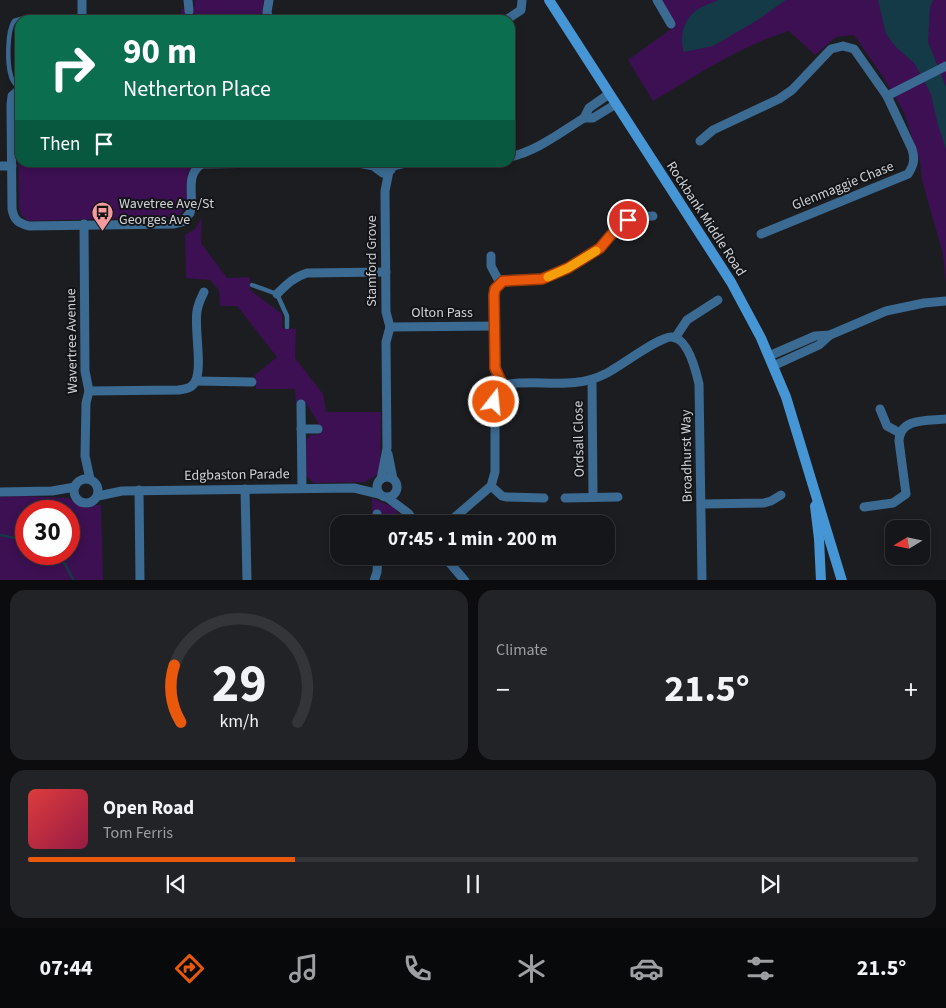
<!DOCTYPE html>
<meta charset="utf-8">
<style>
body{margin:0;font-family:"Source Sans 3",sans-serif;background:#222326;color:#f1f3f6;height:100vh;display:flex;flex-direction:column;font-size:19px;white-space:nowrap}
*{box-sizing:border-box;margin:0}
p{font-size:16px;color:#9d9fa2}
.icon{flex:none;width:28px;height:28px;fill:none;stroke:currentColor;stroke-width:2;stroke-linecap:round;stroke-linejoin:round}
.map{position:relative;height:580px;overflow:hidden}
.drawer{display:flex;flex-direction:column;gap:10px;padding:10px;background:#0c0c0e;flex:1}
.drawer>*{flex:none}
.guide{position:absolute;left:15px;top:15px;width:500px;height:152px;border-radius:15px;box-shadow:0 2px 8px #0003,0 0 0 1px #343538;background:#0b6e4f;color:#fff;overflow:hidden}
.needle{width:32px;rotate:260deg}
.fabs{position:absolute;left:885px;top:520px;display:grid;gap:10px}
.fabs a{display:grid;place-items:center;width:45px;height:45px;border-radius:10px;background:#151619;box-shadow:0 2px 8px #0003,0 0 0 1px #343538;font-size:25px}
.speed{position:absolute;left:15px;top:500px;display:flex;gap:10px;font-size:25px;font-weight:700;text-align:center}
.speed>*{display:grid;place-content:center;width:65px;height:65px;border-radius:50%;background:#151619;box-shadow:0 2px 8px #0003,0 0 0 1px #343538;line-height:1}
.speed .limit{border:8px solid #d22;background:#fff;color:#111}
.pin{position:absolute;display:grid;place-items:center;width:42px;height:42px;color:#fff;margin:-21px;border:2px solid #fff;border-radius:50%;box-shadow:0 1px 5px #0007}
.me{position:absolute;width:55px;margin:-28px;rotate:16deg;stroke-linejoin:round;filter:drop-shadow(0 0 4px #0008)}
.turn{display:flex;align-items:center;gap:18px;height:105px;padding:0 25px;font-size:22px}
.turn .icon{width:65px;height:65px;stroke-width:2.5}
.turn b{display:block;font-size:35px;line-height:42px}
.then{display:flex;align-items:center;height:48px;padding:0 25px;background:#0003;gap:10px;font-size:19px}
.big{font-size:38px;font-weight:700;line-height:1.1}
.drawer .card{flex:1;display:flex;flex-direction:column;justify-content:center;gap:8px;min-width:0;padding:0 18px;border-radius:15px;background:#222326}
.drawer .dial{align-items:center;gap:0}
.dial svg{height:130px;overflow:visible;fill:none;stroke:#343538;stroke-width:7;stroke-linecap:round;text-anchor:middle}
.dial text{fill:#f1f3f6;stroke:none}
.song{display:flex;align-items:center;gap:15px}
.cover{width:60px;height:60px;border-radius:8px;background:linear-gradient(135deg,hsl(0 70% 55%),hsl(340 70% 35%))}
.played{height:5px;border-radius:2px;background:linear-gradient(90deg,#ea580c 30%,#343538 30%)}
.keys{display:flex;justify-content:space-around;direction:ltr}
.heat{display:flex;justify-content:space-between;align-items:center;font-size:28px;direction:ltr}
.drawer .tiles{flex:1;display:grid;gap:10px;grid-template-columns:1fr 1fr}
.card:last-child{grid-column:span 2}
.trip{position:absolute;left:330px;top:515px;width:285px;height:50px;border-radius:15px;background:#151619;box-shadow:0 2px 8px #0003,0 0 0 1px #343538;font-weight:700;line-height:50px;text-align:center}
.dock{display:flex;height:80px;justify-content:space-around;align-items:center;background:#08090a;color:#9d9fa2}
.dock .icon{width:35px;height:35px}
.dock .selected{color:#ea580c}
.dock b{font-size:22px;color:#f1f3f6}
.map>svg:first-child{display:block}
.green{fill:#3c1052;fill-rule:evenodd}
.water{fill:#133a46}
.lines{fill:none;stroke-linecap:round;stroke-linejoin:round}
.stream{stroke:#133a46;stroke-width:2.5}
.lane{stroke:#3b6a92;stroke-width:4.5}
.street{stroke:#3b6a92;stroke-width:9}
.secondary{stroke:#4696d6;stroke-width:10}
.route-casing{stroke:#983908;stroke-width:12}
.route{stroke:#ea580c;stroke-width:9}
.slow{stroke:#f59e0b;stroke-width:9}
.labels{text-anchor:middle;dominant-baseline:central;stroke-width:4;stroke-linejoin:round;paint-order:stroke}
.street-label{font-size:14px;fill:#d1d2d5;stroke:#131418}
.poi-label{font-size:14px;fill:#d1d2d5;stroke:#131418;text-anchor:start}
</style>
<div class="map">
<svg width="946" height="581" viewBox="0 0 946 581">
<rect width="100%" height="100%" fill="#1c1d21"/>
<g class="green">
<path d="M195,0h69l-2,14 -4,6h-77v-11l13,-2z"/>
<path d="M660,0h286v283l-3,-29 -21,-74 -2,-18 -16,-50 -21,-35 -29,-42 -18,2 -21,18 -26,-24c-49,15 -92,44 -136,70l-25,-41 47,-34z"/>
<path d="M20,96v66l173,1 -6,11v32l-9,11 -150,4 -7,-6 -2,-8 -1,-108z"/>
<path d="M202,217l-1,26 26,35 23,-1v13l32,24v14l14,1 -1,29 28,36 3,18h55l-1,53 -3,10 -12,7 -51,1 -8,-7v-37l5,-4 9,-1 -1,-9 -12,-21h-11l-1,-15h-39l-1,-14 22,-18 -40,-51h-17l-1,-16 -9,-10 -24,-2 -1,-43 10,-6z"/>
<path d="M23,496l45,2 17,10 10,-3h6l2,75h-103v-83zM26,511h43v43h-43z"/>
<path d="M372,498l21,9 14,17h-23l-1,-9 -11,-4z"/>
</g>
<g class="water">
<path d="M718,0h68l-30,21 -43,25 -29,6c-5,-13 -1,-28 8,-38 6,-7 18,-10 26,-14z"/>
<path d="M878,0h55l-3,7 -2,35 18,45v62l-8,-24 -7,-31 -16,-30 -19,-17 -10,-13z"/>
</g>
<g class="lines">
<g class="stream">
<path d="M0,535l26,5"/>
<path d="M53,554l12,10 9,17"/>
</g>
<g class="lane">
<path d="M19,89c-3,-4 -7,-8 -8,-13 -4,-12 -4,-45 3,-55l10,-3h58"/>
<path d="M252,285l25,9 10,22v11"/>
</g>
<g class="street">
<path d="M82,0v20"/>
<path d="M188,0l1,11"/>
<path d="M269,0l-2,12 2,8"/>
<path d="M657,0l14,24"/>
<path d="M506,20l15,-10 1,-10"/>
<path d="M20,89l-8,7 -1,9 1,104c2,11 6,14 17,17l145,-2 8,-2 8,-9c5,-17 -6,-38 12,-49l130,-2"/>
<path d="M887,96l59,-30"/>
<path d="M584,118l5,-10 20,-14"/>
<path d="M700,141l13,-11 66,-31 13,-9 39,-41 12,-3 11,3 33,47 25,53c3,10 2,16 -4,25l-147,60"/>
<path d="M510,157c27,-6 51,-25 74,-39h9l23,-14"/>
<path d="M353,162l21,4"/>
<path d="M374,162l2,6 7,5 8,-3 3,-8"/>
<path d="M0,166h12"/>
<path d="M394,166l16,-4"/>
<path d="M84,224l1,147 4,20 -3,12 -1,53 5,23"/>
<path d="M491,256v10l9,17"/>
<path d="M277,294c10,-10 17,-17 30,-21l79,-1"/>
<path d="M390,327l104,-1"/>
<path d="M675,338l12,-18 31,-20"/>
<path d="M769,356l46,-20 15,-1 56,-24 38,-8 22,-2"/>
<path d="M773,366l46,-21 11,-10"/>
<path d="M592,380l1,117"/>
<path d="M196,381l56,1"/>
<path d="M503,385l-8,-18 -1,-9v-63c4,-23 31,-14 49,-16 6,-1 12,-5 18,-7 13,-6 28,-15 39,-24 5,-4 9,-10 13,-14 11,-14 23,-17 40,-18"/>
<path d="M89,391l89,-1c7,-1 13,-1 17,-8 8,-14 -1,-53 2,-71 1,-7 4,-13 7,-19"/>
<path d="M301,404l1,84"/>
<path d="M880,409l7,17 13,7"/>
<path d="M301,429h17"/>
<path d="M388,454l5,25"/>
<circle cx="387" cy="487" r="10"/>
<circle cx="86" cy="491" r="12"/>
<path d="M381,479l6,-31 -1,-106 4,-15 -4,-15 -1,-121 4,-20"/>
<path d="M491,486l11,10 4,1 38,1"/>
<path d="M245,489l2,92"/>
<path d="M139,490l1,91"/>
<path d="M0,492l52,-1 23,-4"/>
<path d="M98,496l24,-5 232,-3 25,6"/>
<path d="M388,498l20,15 8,11"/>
<path d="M565,498l53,-1"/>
<path d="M702,504l62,-1 7,-2 10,-6"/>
<path d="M864,507l29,-4 13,-9 -7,-53c1,-24 30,-20 47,-22"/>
<path d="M377,514v10"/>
<path d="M447,524l44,-38 4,-14v-77l8,-10c34,-7 69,6 102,-11 15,-7 54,-38 67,-37 16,1 24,34 27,47l3,197"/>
<path d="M444,556l21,25"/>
<path d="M374,581l3,-9 1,-16"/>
</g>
<g class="secondary">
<path d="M549,0l182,282 30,56 25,59 56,184"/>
<path d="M815,506l4,33 2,42"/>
</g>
</g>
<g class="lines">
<defs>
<path id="route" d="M494,402l3,-12 6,-4 -8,-18v-7l-1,-66 1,-6 8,-8 39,-2 26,-11 32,-20 16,-19 12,-9"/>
</defs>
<use href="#route" class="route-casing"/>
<use href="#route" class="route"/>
<path class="slow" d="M548,277l20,-9 28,-17"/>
</g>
<defs>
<symbol id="bus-pin" viewBox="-11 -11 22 30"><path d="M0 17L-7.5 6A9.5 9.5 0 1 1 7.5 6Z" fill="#f59b9d" stroke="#131418"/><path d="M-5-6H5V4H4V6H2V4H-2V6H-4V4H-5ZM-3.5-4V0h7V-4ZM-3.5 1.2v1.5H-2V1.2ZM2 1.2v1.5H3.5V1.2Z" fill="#111"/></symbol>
</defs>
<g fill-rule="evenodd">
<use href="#bus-pin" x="90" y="200" width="25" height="34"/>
</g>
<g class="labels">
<g class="street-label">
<text transform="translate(843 186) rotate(-22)">Glenmaggie Chase</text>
<text transform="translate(706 219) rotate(57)">Rockbank Middle Road</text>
<text transform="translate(372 261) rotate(-90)">Stamford Grove</text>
<text x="442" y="313">Olton Pass</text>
<text transform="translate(72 341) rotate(-91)">Wavertree Avenue</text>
<text transform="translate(579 439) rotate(-91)">Ordsall Close</text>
<text transform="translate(687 456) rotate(-91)">Broadhurst Way</text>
<text transform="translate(237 475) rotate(-1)">Edgbaston Parade</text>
</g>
<g class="poi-label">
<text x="119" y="204">Wavetree Ave/St<tspan x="119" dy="16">Georges Ave</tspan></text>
</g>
</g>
</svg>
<div class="fabs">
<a><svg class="needle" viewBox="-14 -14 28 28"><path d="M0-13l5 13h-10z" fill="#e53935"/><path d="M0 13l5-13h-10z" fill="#9d9fa2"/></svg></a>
</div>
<div class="speed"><div class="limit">30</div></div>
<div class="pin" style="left:628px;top:220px;background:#d93025"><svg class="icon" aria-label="arrive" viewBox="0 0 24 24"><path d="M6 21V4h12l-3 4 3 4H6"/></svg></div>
<svg class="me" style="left:494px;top:402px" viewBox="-20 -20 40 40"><circle r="17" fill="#ea580c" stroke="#fff" stroke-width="3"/><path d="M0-11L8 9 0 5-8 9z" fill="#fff"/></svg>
<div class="trip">07:45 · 1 min · 200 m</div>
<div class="guide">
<div class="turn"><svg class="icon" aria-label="right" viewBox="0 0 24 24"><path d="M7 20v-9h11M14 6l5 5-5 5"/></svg><div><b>90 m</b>Netherton Place</div></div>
<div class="then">Then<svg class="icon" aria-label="arrive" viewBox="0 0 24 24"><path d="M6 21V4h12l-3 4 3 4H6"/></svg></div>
</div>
</div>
<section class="drawer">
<div class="tiles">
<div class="card dial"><svg viewBox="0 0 100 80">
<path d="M14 69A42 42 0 1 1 86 69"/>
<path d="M14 69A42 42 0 0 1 10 34" stroke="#ea580c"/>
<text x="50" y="56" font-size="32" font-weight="700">29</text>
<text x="50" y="72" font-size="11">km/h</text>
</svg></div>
<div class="card"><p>Climate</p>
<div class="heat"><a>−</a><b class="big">21.5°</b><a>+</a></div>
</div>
<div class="card">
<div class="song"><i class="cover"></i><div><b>Open Road</b><p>Tom Ferris</p></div></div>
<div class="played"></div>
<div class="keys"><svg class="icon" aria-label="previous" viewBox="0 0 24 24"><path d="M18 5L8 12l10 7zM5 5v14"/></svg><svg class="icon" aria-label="pause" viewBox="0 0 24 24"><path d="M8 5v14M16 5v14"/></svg><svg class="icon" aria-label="next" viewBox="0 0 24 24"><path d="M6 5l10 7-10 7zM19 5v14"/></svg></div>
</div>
</div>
</section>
<nav class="dock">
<b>07:44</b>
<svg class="icon selected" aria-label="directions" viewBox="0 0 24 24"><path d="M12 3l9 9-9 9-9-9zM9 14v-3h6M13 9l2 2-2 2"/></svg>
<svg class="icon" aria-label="music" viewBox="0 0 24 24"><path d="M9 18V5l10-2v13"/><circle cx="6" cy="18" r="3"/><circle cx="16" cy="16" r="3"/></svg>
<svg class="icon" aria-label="phone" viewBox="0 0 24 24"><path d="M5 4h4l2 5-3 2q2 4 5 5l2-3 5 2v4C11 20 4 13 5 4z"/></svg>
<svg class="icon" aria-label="climate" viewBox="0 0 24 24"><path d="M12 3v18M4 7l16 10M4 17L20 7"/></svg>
<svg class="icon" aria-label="car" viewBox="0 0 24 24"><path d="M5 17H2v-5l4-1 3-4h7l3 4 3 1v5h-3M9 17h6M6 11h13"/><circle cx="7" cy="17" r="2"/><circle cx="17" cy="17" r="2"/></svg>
<svg class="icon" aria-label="filters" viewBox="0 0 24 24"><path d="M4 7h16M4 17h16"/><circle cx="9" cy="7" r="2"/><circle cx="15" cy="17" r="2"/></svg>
<b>21.5°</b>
</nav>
